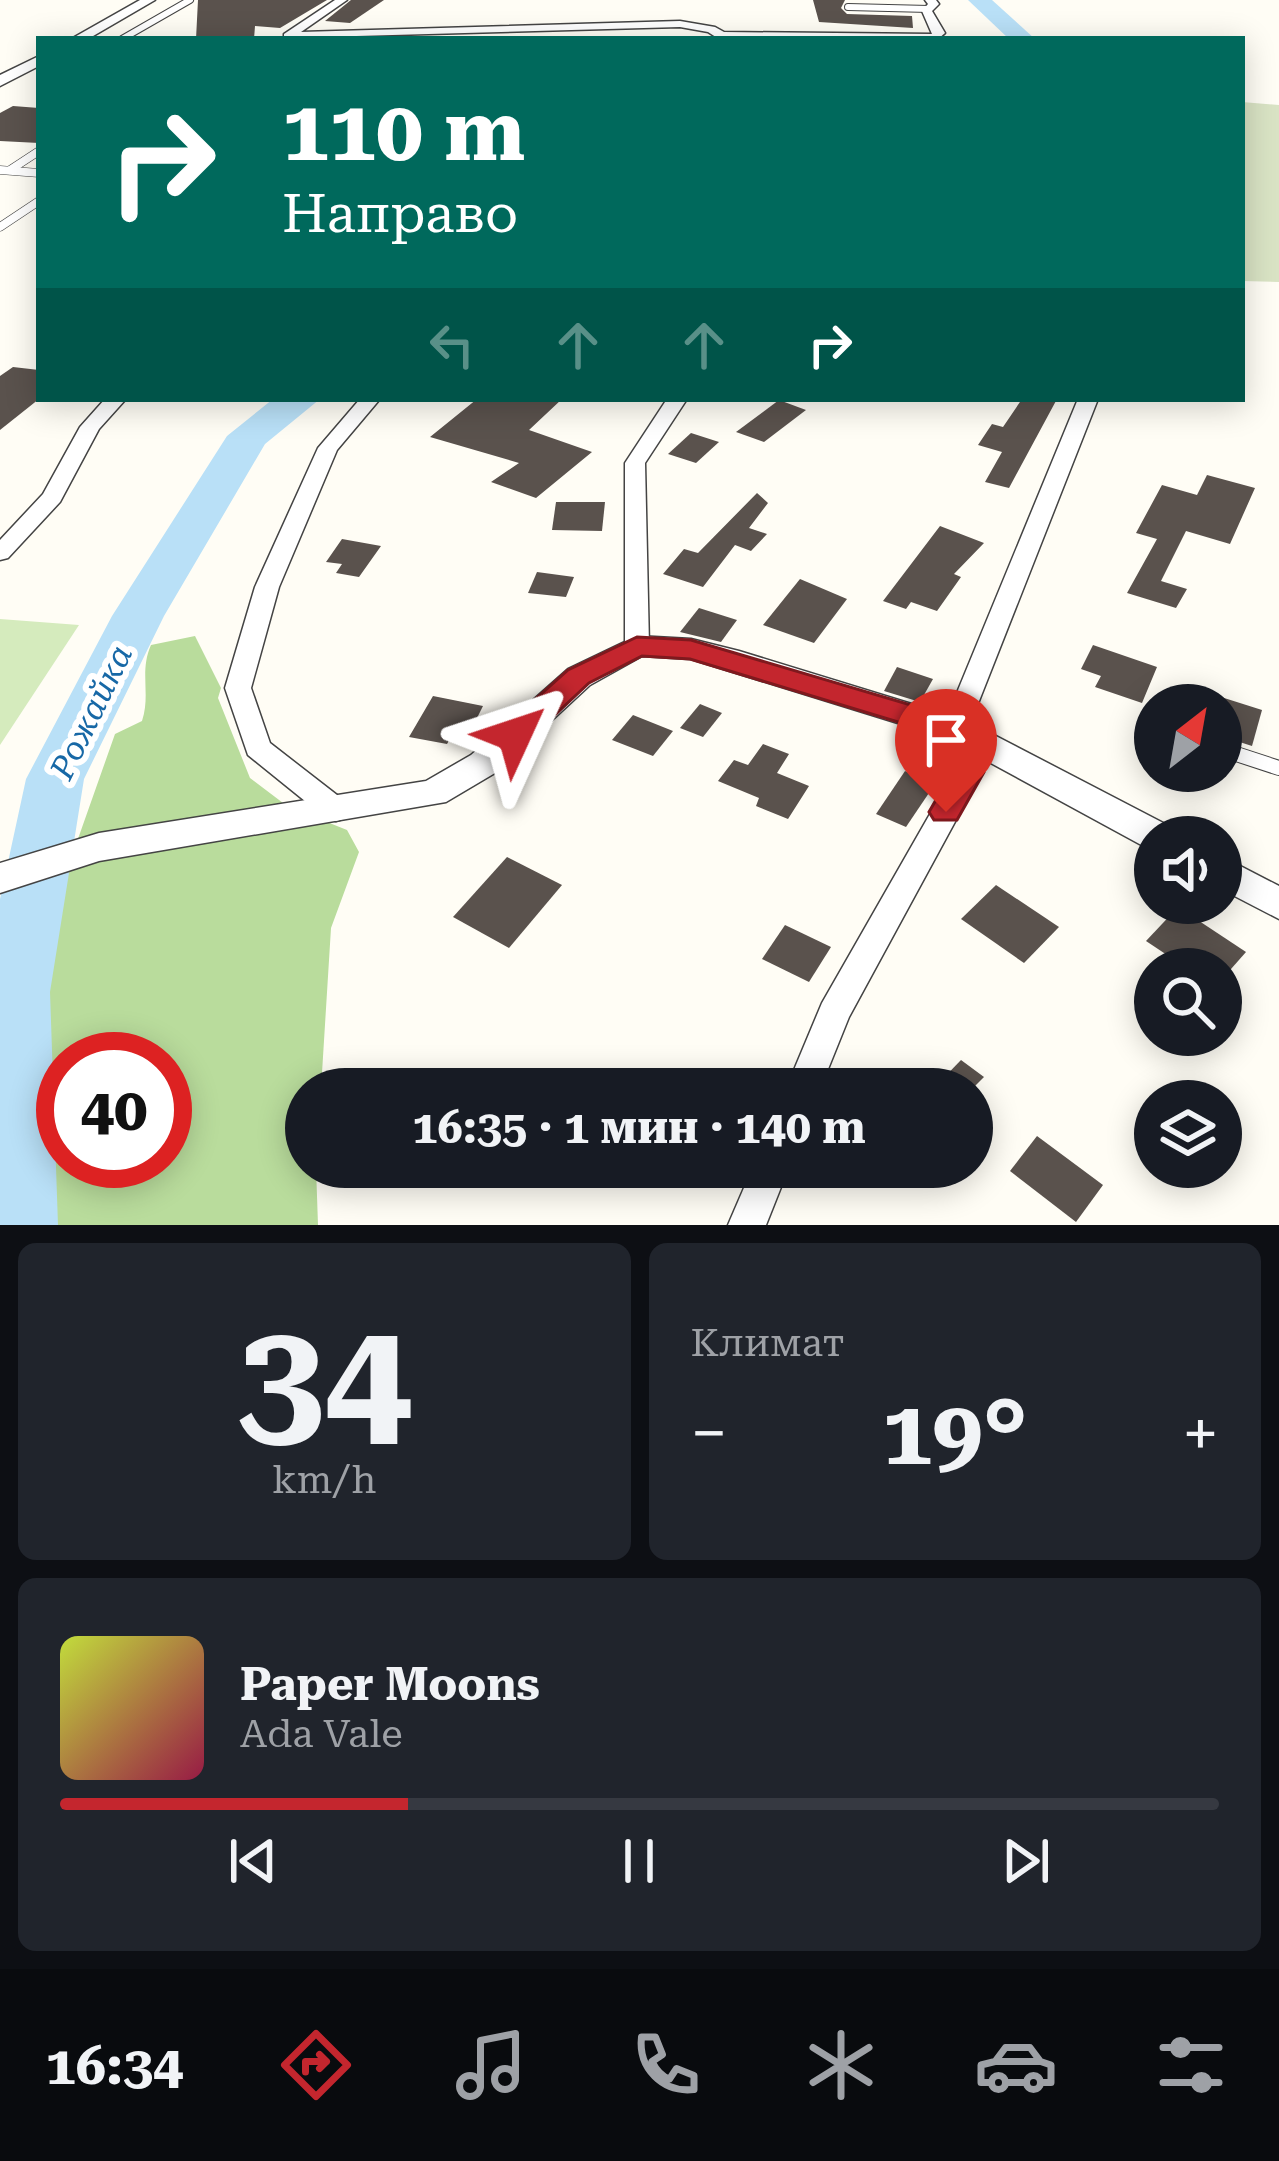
<!DOCTYPE html>
<html lang="ru">
<meta charset="utf-8">
<style>
body{margin:0;font-family:"Roboto Serif",serif;background:#20242c;color:#f1f3f6;height:100vh;display:flex;flex-direction:column;font-size:45px;white-space:nowrap}
*{box-sizing:border-box;margin:0}
p{font-size:39px;color:#9ea1a6}
.icon{flex:none;width:66px;height:66px;fill:none;stroke:currentColor;stroke-width:2;stroke-linecap:round;stroke-linejoin:round}
.map{position:relative;height:1225px;overflow:hidden}
.side{display:flex;flex-direction:column;gap:18px;padding:18px;background:#0d0f14;flex:1}
.side>*{flex:none}
.banner{position:absolute;left:36px;top:36px;width:1209px;height:366px;border-radius:0px;box-shadow:0 6px 30px #0003;background:#00695c;color:#fff;overflow:hidden}
.needle{width:78px;rotate:31deg}
.fabs{position:absolute;left:1134px;top:684px;display:grid;gap:24px}
.fabs a{display:grid;place-items:center;width:108px;height:108px;border-radius:50%;background:#171b24;box-shadow:0 6px 30px #0003;font-size:60px}
.speed{position:absolute;left:36px;top:1032px;display:flex;gap:24px;font-size:60px;font-weight:700;text-align:center}
.speed>*{display:grid;place-content:center;width:156px;height:156px;border-radius:50%;background:#171b24;box-shadow:0 6px 30px #0003;line-height:1}
.speed .limit{border:18px solid #d22;background:#fff;color:#111}
.pin{position:absolute;display:grid;place-items:center;width:102px;height:102px;color:#fff;margin:-123px -51px;border-radius:50% 50% 50% 0;rotate:-45deg;box-shadow:0 0 12px #0007}
.pin .icon{rotate:45deg}
.me{position:absolute;width:132px;margin:-66px;rotate:48deg;stroke-linejoin:round;filter:drop-shadow(0 0 9px #0008)}
.turn{display:flex;align-items:center;gap:42px;height:252px;padding:0 48px;font-size:54px}
.turn .icon{width:156px;height:156px;stroke-width:2.5}
.turn b{display:block;font-size:84px;line-height:102px}
.lanes{display:flex;align-items:center;height:114px;padding:0 48px;background:#0003;justify-content:center;gap:60px;direction:ltr}
.lanes .off{opacity:.35}
.big{font-size:90px;font-weight:700;line-height:1.1}
.side .widget{flex:1;display:flex;flex-direction:column;justify-content:center;gap:18px;min-width:0;padding:0 42px;border-radius:18px;background:#20242c}
.side .dial{align-items:center;gap:0}
.dial b{font-size:156px;line-height:1}
.song{display:flex;align-items:center;gap:36px}
.cover{width:144px;height:144px;border-radius:18px;background:linear-gradient(135deg,hsl(70 70% 55%),hsl(340 70% 35%))}
.played{height:12px;border-radius:6px;background:linear-gradient(90deg,#c4262e 30%,#363941 30%)}
.keys{display:flex;justify-content:space-around;direction:ltr}
.heat{display:flex;justify-content:space-between;align-items:center;font-size:66px;direction:ltr}
.side .tiles{flex:1;display:grid;gap:18px;grid-template-columns:1fr 1fr}
.widget:last-child{grid-column:span 2}
.trip{position:absolute;left:285px;top:1068px;width:708px;height:120px;border-radius:60px;background:#171b24;box-shadow:0 6px 30px #0003;font-weight:700;line-height:120px;text-align:center}
.tab-bar{display:flex;height:192px;justify-content:space-around;align-items:center;background:#090b0e;color:#9ea1a6}
.tab-bar .icon{width:84px;height:84px}
.tab-bar .active{color:#c4262e}
.tab-bar b{font-size:54px;color:#f1f3f6}
.map>svg:first-child{display:block}
.green{fill:#d5ebbd}
.forest{fill:#b9dc9c;fill-rule:evenodd}
.cemetery{fill:#d9e3c4}
.lines{fill:none;stroke-linecap:round;stroke-linejoin:round}
.river{fill:#b9e0f7;fill-rule:evenodd}
.building{fill:#5a524d}
.service-far2-casing{stroke:#444;stroke-width:8}
.service-far1-casing{stroke:#444;stroke-width:9}
.service-casing{stroke:#444;stroke-width:16}
.minor-casing{stroke:#444;stroke-width:3}
.tertiary-casing{stroke:#444;stroke-width:3}
.service-far2{stroke:#fff;stroke-width:6}
.service-far1{stroke:#fff;stroke-width:8}
.service{stroke:#fff;stroke-width:14}
.minor{fill:#fff;fill-rule:evenodd}
.tertiary{fill:#fff;fill-rule:evenodd}
.route{fill:#c4262e;stroke:#7f191e;stroke-width:3}
.labels{text-anchor:middle;dominant-baseline:central;stroke-width:12;stroke-linejoin:round;paint-order:stroke}
.water-label{font-size:33px;font-style:italic;fill:#1768a6;stroke:#fff}
</style>
<div class="map">
<svg width="1279" height="1225" viewBox="0 0 1279 1225">
<rect width="100%" height="100%" fill="#fffdf5"/>
<path class="green" d="M0,619l79,6 -79,120z"/>
<path class="forest" d="M195,636l26,52 -3,10 32,80 37,28 60,24 12,22 -28,76 -10,161h-15v78h10l2,58h-318v-222l43,-65 72,-204 27,-13c9,-27 -3,-49 9,-76zM63,1059h102v102h-102z"/>
<path class="cemetery" d="M1242,102l37,3v177l-37,-1z"/>
<g class="lines">
<g class="river">
<path d="M968,0h24l43,39h-26z"/>
<path d="M273,399h47l-55,45 -101,172 -80,163 -34,213 8,233h-58v-326l26,-120 86,-163 115,-180z"/>
</g>
</g>
<g class="building">
<path d="M198,0h129l-47,28 -25,-2 -1,13h-58z"/>
<path d="M351,0h33l-34,23 -25,-2z"/>
<path d="M813,0h32l-4,8 6,6 65,2 1,12 -94,-6z"/>
<path d="M13,106l26,2v35l-39,-2v-28z"/>
<path d="M13,367l26,3v29l-39,31v-54z"/>
<path d="M477,399h85l-33,31 63,22 -56,46 -45,-16 28,-19 -89,-26z"/>
<path d="M1022,399h35l-48,89 -24,-6 17,-30 -24,-7 14,-21 11,3z"/>
<path d="M779,400l27,10 -42,32 -28,-10z"/>
<path d="M691,433l28,9 -23,21 -28,-9z"/>
<path d="M1207,475l48,13 -25,56 -44,-13 -25,50 26,8 -11,19 -49,-15 30,-54 -21,-6 26,-48 35,10z"/>
<path d="M757,493l11,10 -19,25 18,6 -16,17 -16,-6 -32,42 -40,-13 21,-25 14,4z"/>
<path d="M556,502h49l-3,29 -50,-1z"/>
<path d="M940,526l44,17 -30,31 7,3 -24,34 -26,-9 -5,7 -23,-8z"/>
<path d="M342,539l39,7 -22,31 -23,-4 6,-9 -16,-2z"/>
<path d="M537,572l37,5 -8,20 -38,-4z"/>
<path d="M800,579l47,20 -33,44 -51,-18z"/>
<path d="M699,608l38,12 -16,22 -41,-10z"/>
<path d="M1093,645l64,22 -15,36 -47,-16 6,-11 -20,-7z"/>
<path d="M897,667l36,12 -13,23 -36,-11z"/>
<path d="M433,696l50,10 -10,20 -14,-3 -12,21 -38,-7z"/>
<path d="M1221,697l41,13 -10,36 -31,-10z"/>
<path d="M700,704l22,9 -19,24 -23,-9z"/>
<path d="M633,715l40,16 -20,25 -41,-16z"/>
<path d="M763,744l26,10 -12,19 32,13 -21,33 -32,-13 3,-8 -41,-17 16,-21 14,5z"/>
<path d="M905,771l30,13 -29,43 -30,-13z"/>
<path d="M507,857l55,28 -53,63 -56,-31z"/>
<path d="M996,885l63,42 -35,36 -63,-44z"/>
<path d="M1178,907l68,45 -15,17h-43l-42,-28z"/>
<path d="M785,925l46,22 -22,35 -47,-23z"/>
<path d="M961,1060l23,17 -12,12h-39z"/>
<path d="M1037,1136l66,49 -27,37 -66,-51z"/>
</g>
<g class="lines">
<defs>
<g id="service-far2">
<path d="M848,7l81,2"/>
<path d="M122,39l68,-39"/>
</g>
<g id="service-far1">
<path d="M0,170l39,3"/>
<path d="M10,170l29,-19"/>
<path d="M0,227l39,-26"/>
</g>
<path id="service" d="M1221,749l58,19"/>
<g id="minor">
<path d="M335,0h12l-46,32 379,-11 35,6 9,5 208,2 -10,-23 6,-7 -3,-4h11l3,4 -7,7 13,22 -7,6h-219l-11,-7 -28,-5 -396,11v-4z"/>
<path d="M105,399h21l-27,30 -39,73 -52,56 -8,2v-20l43,-46 37,-67z"/>
<path d="M360,399h20l-43,51 -58,137 -28,101 19,55 76,59 4,8 -4,8 -10,3 -10,-3 -78,-63 -23,-67 30,-101 63,-139z"/>
<path d="M667,399h20l-42,64 4,183 -12,8 -12,-8v-183z"/>
<path d="M1078,399h20l-130,330 14,43 -133,245 -29,72h-34l36,-86 132,-231 -12,-43z"/>
<path d="M753,1167h36l-23,58h-38z"/>
</g>
<g id="tertiary">
<path d="M140,0h15l-67,39h-17z"/>
<path d="M39,56v10l-39,20v-11z"/>
<path d="M637,636l54,3 48,12 228,70 204,106 5,10h-21v13l-10,-3 -202,-110 -252,-78 -49,-3 -52,29 -95,88 -49,29 -347,59 -99,32v-30l99,-30 327,-52 45,-26 97,-86z"/>
<path d="M1221,856l58,30v33l-58,-30z"/>
</g>
</defs>
<use href="#service-far2" class="service-far2-casing"/>
<use href="#service-far1" class="service-far1-casing"/>
<use href="#service" class="service-casing"/>
<use href="#minor" class="minor-casing"/>
<use href="#tertiary" class="tertiary-casing"/>
<use href="#service-far2" class="service-far2"/>
<use href="#service-far1" class="service-far1"/>
<use href="#service" class="service"/>
<use href="#minor" class="minor"/>
<use href="#tertiary" class="tertiary"/>
</g>
<path class="route" d="M637,637l54,3 274,81 19,51 -27,48h-23l-5,-8 23,-40 -11,-37 -251,-76 -48,-3 -53,27 -63,59h-22l-4,-7 4,-8 64,-57z"/>
<g class="labels">
<g class="water-label">
<text transform="translate(91 712) rotate(-64)">Рожайка</text>
</g>
</g>
</svg>
<div class="fabs">
<a><svg class="needle" viewBox="-14 -14 28 28"><path d="M0-13l5 13h-10z" fill="#e53935"/><path d="M0 13l5-13h-10z" fill="#9ea1a6"/></svg></a>
<a><svg class="icon" aria-label="sound" viewBox="0 0 24 24"><path d="M4 9h4l5-4v14l-5-4H4zM17 9q2 3 0 6"/></svg></a>
<a><svg class="icon" aria-label="search" viewBox="0 0 24 24"><circle cx="10" cy="10" r="6"/><path d="M15 15l6 6"/></svg></a>
<a><svg class="icon" aria-label="layers" viewBox="0 0 24 24"><path d="M12 4l9 5-9 5-9-5zM3 14l9 5 9-5"/></svg></a>
</div>
<div class="speed"><div class="limit">40</div></div>
<div class="pin" style="left:946px;top:812px;background:#d93025"><svg class="icon" aria-label="arrive" viewBox="0 0 24 24"><path d="M6 21V4h12l-3 4 3 4H6"/></svg></div>
<svg class="me" style="left:515px;top:735px" viewBox="-20 -20 40 40"><path d="M0-17L14 15 0 8-14 15z" fill="#c4262e" stroke="#fff" stroke-width="4"/></svg>
<div class="trip">16:35 · 1 мин · 140 m</div>
<div class="banner">
<div class="turn"><svg class="icon" aria-label="right" viewBox="0 0 24 24"><path d="M7 20v-9h11M14 6l5 5-5 5"/></svg><div><b>110 m</b>Направо</div></div>
<div class="lanes"><svg class="icon off" aria-label="left" viewBox="0 0 24 24"><path d="M17 20v-9H6M10 6l-5 5 5 5"/></svg><svg class="icon off" aria-label="ahead" viewBox="0 0 24 24"><path d="M12 20V5M6 11l6-6 6 6"/></svg><svg class="icon off" aria-label="ahead" viewBox="0 0 24 24"><path d="M12 20V5M6 11l6-6 6 6"/></svg><svg class="icon" aria-label="right" viewBox="0 0 24 24"><path d="M7 20v-9h11M14 6l5 5-5 5"/></svg></div>
</div>
</div>
<section class="side">
<div class="tiles">
<div class="widget dial"><b>34</b><p>km/h</p></div>
<div class="widget"><p>Климат</p>
<div class="heat"><a>−</a><b class="big">19°</b><a>+</a></div>
</div>
<div class="widget">
<div class="song"><i class="cover"></i><div><b>Paper Moons</b><p>Ada Vale</p></div></div>
<div class="played"></div>
<div class="keys"><svg class="icon" aria-label="previous" viewBox="0 0 24 24"><path d="M18 5L8 12l10 7zM5 5v14"/></svg><svg class="icon" aria-label="pause" viewBox="0 0 24 24"><path d="M8 5v14M16 5v14"/></svg><svg class="icon" aria-label="next" viewBox="0 0 24 24"><path d="M6 5l10 7-10 7zM19 5v14"/></svg></div>
</div>
</div>
</section>
<nav class="tab-bar">
<b>16:34</b>
<svg class="icon active" aria-label="directions" viewBox="0 0 24 24"><path d="M12 3l9 9-9 9-9-9zM9 14v-3h6M13 9l2 2-2 2"/></svg>
<svg class="icon" aria-label="music" viewBox="0 0 24 24"><path d="M9 18V5l10-2v13"/><circle cx="6" cy="18" r="3"/><circle cx="16" cy="16" r="3"/></svg>
<svg class="icon" aria-label="phone" viewBox="0 0 24 24"><path d="M5 4h4l2 5-3 2q2 4 5 5l2-3 5 2v4C11 20 4 13 5 4z"/></svg>
<svg class="icon" aria-label="climate" viewBox="0 0 24 24"><path d="M12 3v18M4 7l16 10M4 17L20 7"/></svg>
<svg class="icon" aria-label="car" viewBox="0 0 24 24"><path d="M5 17H2v-5l4-1 3-4h7l3 4 3 1v5h-3M9 17h6M6 11h13"/><circle cx="7" cy="17" r="2"/><circle cx="17" cy="17" r="2"/></svg>
<svg class="icon" aria-label="filters" viewBox="0 0 24 24"><path d="M4 7h16M4 17h16"/><circle cx="9" cy="7" r="2"/><circle cx="15" cy="17" r="2"/></svg>
</nav>
